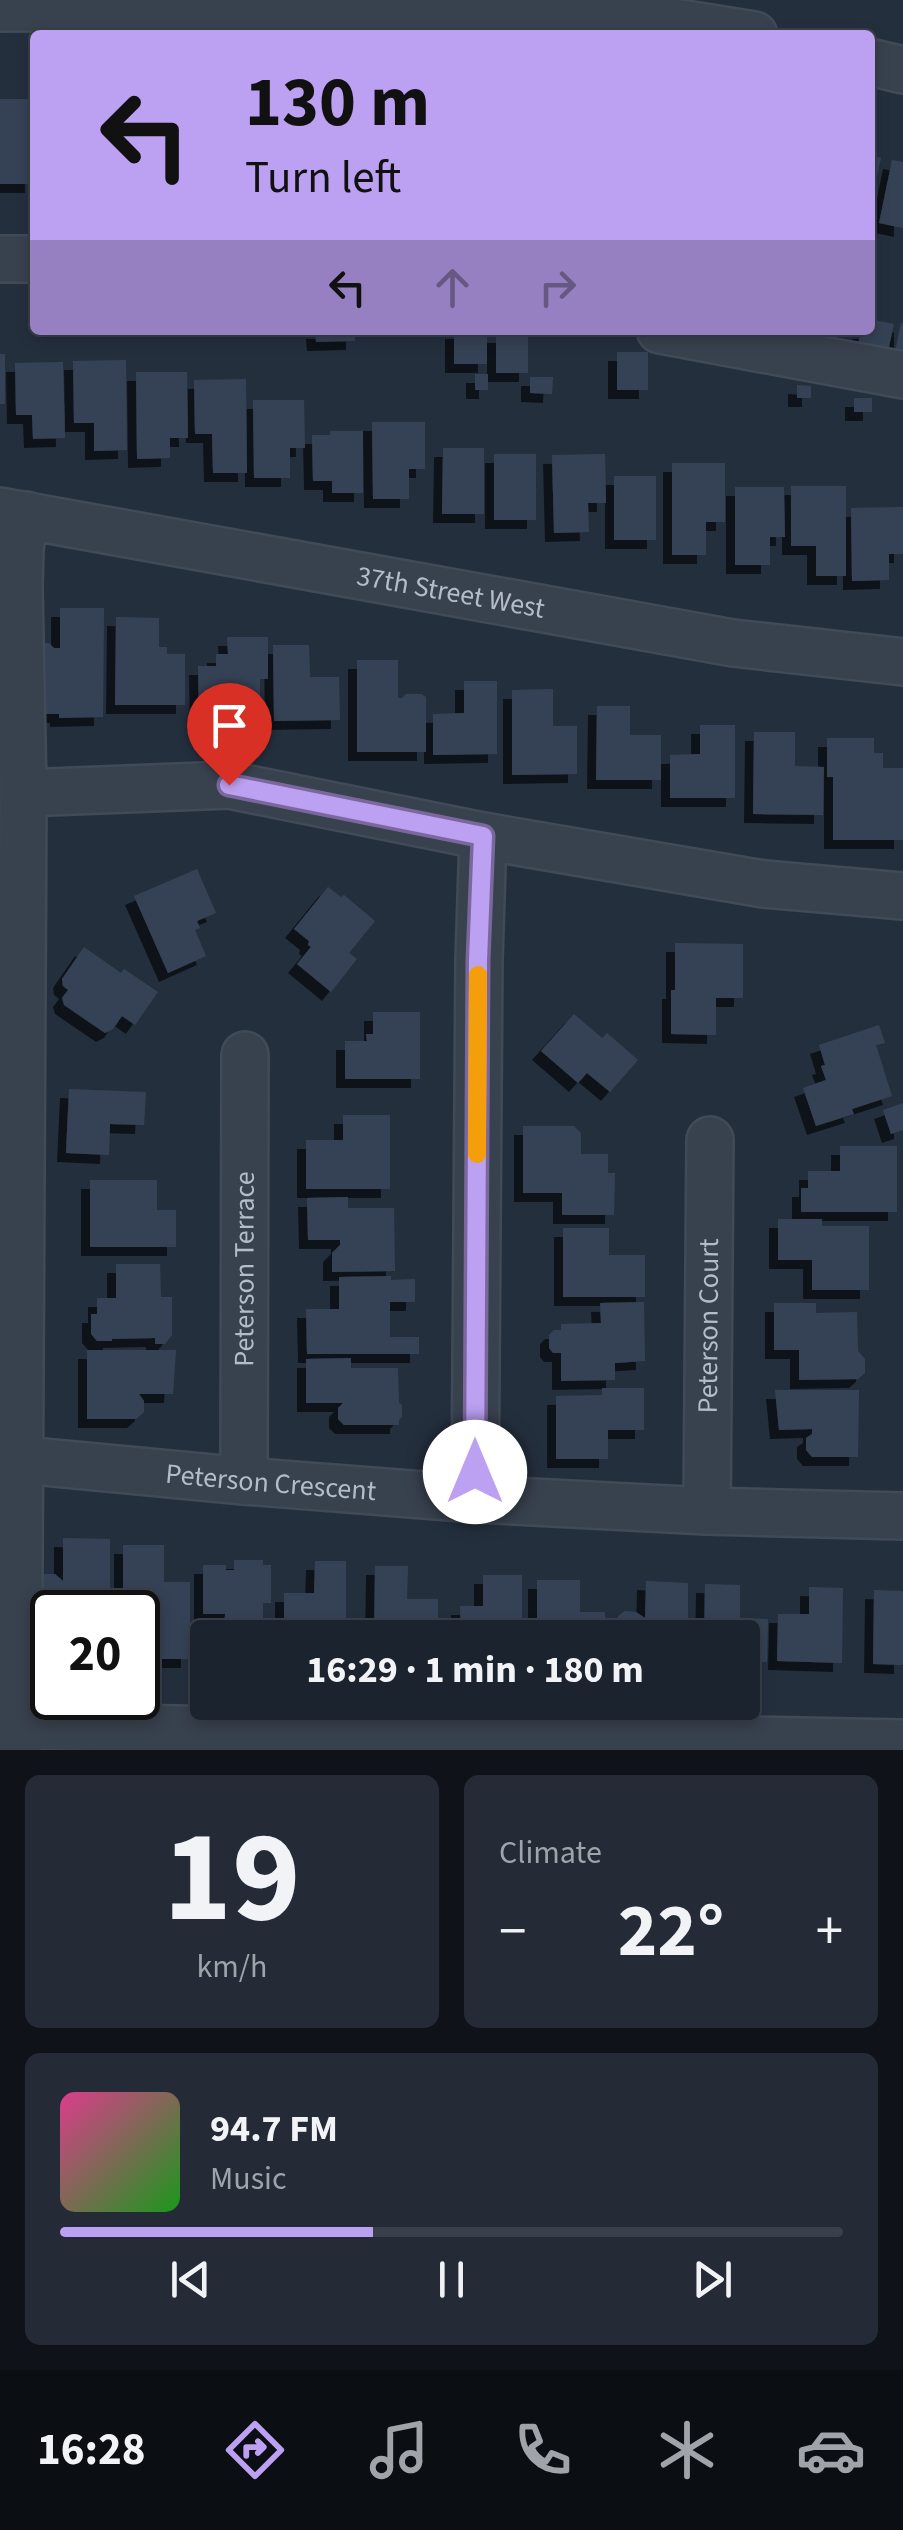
<!DOCTYPE html>
<meta charset="utf-8">
<style>
body{margin:0;font-family:"Source Sans 3",sans-serif;background:#242b36;color:#f1f3f6;height:100vh;display:flex;flex-direction:column;font-size:38px;white-space:nowrap}
*{box-sizing:border-box;margin:0}
p{font-size:32px;color:#a0a4aa}
.icon{flex:none;width:55px;height:55px;fill:none;stroke:currentColor;stroke-width:2;stroke-linecap:round;stroke-linejoin:round}
.map{position:relative;height:1750px;overflow:hidden}
.panel{display:flex;flex-direction:column;gap:25px;padding:25px;background:#0f1319;flex:1}
.panel>*{flex:none}
.top-card{position:absolute;left:30px;top:30px;width:845px;height:305px;border-radius:10px;box-shadow:0 5px 15px #0003,0 0 0 2px #39404a;background:#bca0f2;color:#111;overflow:hidden}
.speed{position:absolute;left:30px;top:1590px;display:flex;gap:20px;font-size:50px;font-weight:700;text-align:center}
.speed>*{display:grid;place-content:center;width:130px;height:130px;border-radius:50%;background:#1b232e;box-shadow:0 5px 15px #0003,0 0 0 2px #39404a;line-height:1}
.speed .limit{border:5px solid #111;border-radius:15px;background:#fff;color:#111}
.pin{position:absolute;display:grid;place-items:center;width:85px;height:85px;color:#fff;margin:-102px -42px;border-radius:50% 50% 50% 0;rotate:-45deg;box-shadow:0 0 10px #0007}
.pin .icon{rotate:45deg}
.me{position:absolute;width:110px;margin:-55px;rotate:0deg;stroke-linejoin:round;filter:drop-shadow(0 0 8px #0008)}
.turn{display:flex;align-items:center;gap:35px;height:210px;padding:0 50px;font-size:45px}
.turn .icon{width:130px;height:130px;stroke-width:2.5}
.turn b{display:block;font-size:70px;line-height:85px}
.lanes{display:flex;align-items:center;height:95px;padding:0 50px;background:#0003;justify-content:center;gap:50px;direction:ltr}
.lanes .off{opacity:.35}
.big{font-size:75px;font-weight:700;line-height:1.1}
.panel .widget{flex:1;display:flex;flex-direction:column;justify-content:center;gap:15px;min-width:0;padding:0 35px;border-radius:15px;background:#242b36}
.panel .dial{align-items:center;gap:0}
.dial b{font-size:130px;line-height:1}
.song{display:flex;align-items:center;gap:30px}
.cover{width:120px;height:120px;border-radius:15px;background:linear-gradient(135deg,hsl(330 70% 55%),hsl(120 70% 35%))}
.played{height:10px;border-radius:5px;background:linear-gradient(90deg,#bca0f2 40%,#39404a 40%)}
.keys{display:flex;justify-content:space-around;direction:ltr}
.heat{display:flex;justify-content:space-between;align-items:center;font-size:55px;direction:ltr}
.panel .tiles{flex:1;display:grid;gap:25px;grid-template-columns:1fr 1fr}
.widget:last-child{grid-column:span 2}
.trip{position:absolute;left:190px;top:1620px;width:570px;height:100px;border-radius:10px;background:#1b232e;box-shadow:0 5px 15px #0003,0 0 0 2px #39404a;font-weight:700;line-height:100px;text-align:center}
.dock{display:flex;height:160px;justify-content:space-around;align-items:center;background:#0b0e12;color:#a0a4aa}
.dock .icon{width:70px;height:70px}
.dock .on{color:#bca0f2}
.dock b{font-size:45px;color:#f1f3f6}
.map>svg:first-child{display:block}
.building{fill:#364354;filter:url(#shadow)}
.lines{fill:none;stroke-linecap:round;stroke-linejoin:round}
.minor-casing{stroke:#414a57;stroke-width:50}
.minor{stroke:#38414e;stroke-width:45}
.route-casing{stroke:#7a689d;stroke-width:25}
.route{stroke:#bca0f2;stroke-width:18}
.slow{stroke:#f59e0b;stroke-width:18}
.labels{text-anchor:middle;dominant-baseline:central;stroke-width:10;stroke-linejoin:round;paint-order:stroke}
.street-label{font-size:28px;fill:#b4bcc9;stroke:#1d2633}
</style>
<div class="map">
<svg width="903" height="1750" viewBox="0 0 903 1750">
<defs>
<filter id="shadow"><feDropShadow dx="-9" dy="9" stdDeviation="0" flood-color="#0009"/></filter>
</defs>
<rect width="100%" height="100%" fill="#242f3e"/>
<g class="building">
<path d="M0,99h33l1,85h-34z"/>
<path d="M870,155l11,3 -9,42h-2z"/>
<path d="M892,160l11,2v66l-24,-5z"/>
<path d="M870,319l24,5 -8,36 -30,-6 5,-24h9z"/>
<path d="M901,323l2,1v40l-10,-2z"/>
<path d="M315,330h40v11l-39,1z"/>
<rect x="454" y="330" width="33" height="34"/>
<path d="M802,330h32l-3,19 -31,-6z"/>
<rect x="496" y="334" width="32" height="39"/>
<rect x="617" y="352" width="31" height="38"/>
<rect x="0" y="354" width="5" height="50"/>
<path d="M126,360l1,90 -33,1v-28h-20l-1,-62z"/>
<path d="M63,362l2,76 -32,1 -1,-24h-16l-1,-52z"/>
<path d="M136,372h51l1,66h-18v20l-33,1z"/>
<rect x="475" y="374" width="13" height="16"/>
<path d="M530,377h23l-1,17 -22,-1z"/>
<path d="M246,379l1,94h-34l-1,-39h-17l-1,-54z"/>
<path d="M797,385l14,1v12h-14z"/>
<rect x="854" y="398" width="18" height="14"/>
<path d="M253,400h51l1,48h-15v30h-36z"/>
<path d="M372,422h53v47h-16v30h-36z"/>
<path d="M330,431h33v62h-31v-12h-19l-1,-46h18z"/>
<path d="M443,448h41v66h-42z"/>
<rect x="494" y="454" width="42" height="66"/>
<path d="M605,454l1,49h-18l1,29 -35,1 -2,-78z"/>
<path d="M672,463h53v59h-19v33h-34z"/>
<rect x="614" y="476" width="42" height="64"/>
<path d="M791,486h55v90h-30v-30h-25z"/>
<path d="M735,487h49l1,50h-15v28h-35z"/>
<path d="M903,507v47h-14v26l-37,1 -1,-73z"/>
<path d="M60,608h44l-1,109 -44,1v-4h-28l7,-71h11l5,5h6z"/>
<path d="M116,617l43,1v29h8v7h18v51h-70z"/>
<path d="M227,637h41v42h-8v45h-61l-1,-58h18v-12h12z"/>
<path d="M273,645h36l1,32h29l1,43 -66,1z"/>
<path d="M357,660h41v38h4l4,-4h15l5,3v55h-69z"/>
<path d="M464,681h33v73l-64,1v-41l31,-1z"/>
<path d="M553,689v37h24v48l-65,1v-85z"/>
<path d="M597,706h33v29h31v45h-65z"/>
<path d="M700,725h35v73h-65v-43l30,-1z"/>
<path d="M754,732h41v34l29,1 -1,48 -70,-1z"/>
<path d="M827,738h47v15h9v15h20v72h-70v-63h-6z"/>
<path d="M197,869l19,44 -19,8 3,7 -5,2 11,26 -38,17 -34,-77z"/>
<path d="M328,887l13,10 3,-2 31,26 -26,32 8,6 -26,33 -34,-28 14,-17 -3,-2 1,-4 -15,-12z"/>
<path d="M675,943l68,1v54h-27v37l-45,-1v-44h4z"/>
<path d="M84,947l37,26 3,-4 34,23 -23,33 -13,-9 -9,13 -8,4 -41,-28 -2,-7 6,-8 -5,-4 -1,-7z"/>
<path d="M373,1012h47v67h-75v-38h22l-1,-7h7z"/>
<path d="M574,1014l28,24 5,-5 31,27 -28,32 -23,-19 -9,10 -37,-32z"/>
<path d="M879,1025l6,18 -9,2 16,51 -40,13 2,5 -38,12 -13,-38 23,-8 -5,-14 4,-1 -6,-20z"/>
<path d="M69,1089l77,3 -2,33 -34,-1 -1,31 -43,-2z"/>
<path d="M903,1103v27l-12,4 -8,-24z"/>
<path d="M343,1115h47v74h-84v-49h37z"/>
<path d="M523,1126h51l7,7v21h27v19h7l-1,42h-52v-22h-39z"/>
<path d="M840,1146h57v66h-96v-24h7v-17h32z"/>
<path d="M90,1180h67v30h19v37h-86z"/>
<path d="M348,1197v11h46l1,63 -63,1v-19l8,-8v-5h-32l-1,-42z"/>
<path d="M778,1219h44v7h47v64h-57v-30h-34z"/>
<path d="M563,1228h46v27h36v42h-82z"/>
<path d="M116,1264h44l1,33h11v38l-7,9h-10v-6l-43,1v2h-15l-6,-7v-20h6v-16h19z"/>
<path d="M391,1276v4l24,-1v23h-25v35h29v17h-112l-1,-45h33v-32z"/>
<path d="M644,1302l1,59 -30,2v17l-54,1v-28h-8l-4,-5v-13l5,-5h7v-6l40,-1 -1,-20z"/>
<path d="M774,1303h42v10l41,-1 1,39 7,8v14l-7,6 -59,1v-30h-25z"/>
<path d="M87,1350h89l-3,44h-34l5,7v11l-8,7h-49z"/>
<path d="M351,1358v10h47l1,35 3,2v12l-3,3v5h-55l-6,-6v-11l5,-5h-37v-44z"/>
<path d="M602,1388h42v42h-36v29h-52v-63l46,-1z"/>
<path d="M775,1390h84l-1,67h-46l-6,-7v-12l6,-4v-5l-33,1z"/>
<path d="M63,1538l47,1v49h-3v24h-55v36h-13l-2,-66 8,-8h10l8,7z"/>
<path d="M123,1545h41v37h26v77h-28v-18h-24v-29h-15z"/>
<path d="M234,1560h29v5h8v38h-8v35h-39l1,-24h-22v-49h23v5h8z"/>
<path d="M315,1561h31v74h-62v-42h30z"/>
<path d="M375,1566h33l-1,33h31v39h-64z"/>
<path d="M483,1575h39v63h-61l-1,-32h23z"/>
<path d="M537,1580h43v32h25v26h-63v-18h-5z"/>
<path d="M646,1581l42,2v41h-3v14h-68l1,-22 7,-5 11,1 9,6z"/>
<path d="M705,1584l35,1v33l28,1 -1,43 -25,-1v-23h-38z"/>
<path d="M809,1587l34,1 -1,75 -65,-2 1,-47h31z"/>
<path d="M874,1590l29,1v74l-30,-1z"/>
<rect x="228" y="1702" width="36" height="5"/>
<rect x="367" y="1702" width="37" height="6"/>
</g>
<g class="lines">
<defs>
<g id="minor">
<path d="M0,8l480,-2 80,3 82,8 112,18"/>
<path d="M870,62l33,8"/>
<path d="M0,259h35"/>
<path d="M660,330l243,45"/>
<path id="s1" d="M0,511l733,132 170,19"/>
<path d="M23,793l206,-8 254,51 281,48 139,12"/>
<path id="s2" d="M0,1458l244,23 231,18 232,12 196,5"/>
<path id="s3" d="M244,1481l1,-426"/>
<path d="M475,1499l4,-539 4,-124"/>
<path id="s4" d="M707,1511l3,-371"/>
<path d="M18,1726l885,17"/>
<path d="M18,1750l5,-957 -4,-206 1,-39 6,-33"/>
</g>
</defs>
<use href="#minor" class="minor-casing"/>
<use href="#minor" class="minor"/>
</g>
<g class="lines">
<defs>
<path id="route" d="M229,785l254,51 -5,124 -3,512"/>
</defs>
<use href="#route" class="route-casing"/>
<use href="#route" class="route"/>
<path class="slow" d="M477,1154l1,-179"/>
</g>
<g class="labels">
<g class="street-label">
<text stroke="none"><textPath href="#s1" startOffset="458">37th Street West</textPath></text>
<text stroke="none"><textPath href="#s3" startOffset="212">Peterson Terrace</textPath></text>
<text stroke="none"><textPath href="#s4" startOffset="185">Peterson Court</textPath></text>
<text stroke="none"><textPath href="#s2" startOffset="272">Peterson Crescent</textPath></text>
</g>
</g>
</svg>
<div class="speed"><div class="limit">20</div></div>
<div class="pin" style="left:229px;top:785px;background:#d93025"><svg class="icon" aria-label="arrive" viewBox="0 0 24 24"><path d="M6 21V4h12l-3 4 3 4H6"/></svg></div>
<svg class="me" style="left:475px;top:1472px" viewBox="-20 -20 40 40"><circle r="19" fill="#fff"/><path d="M0-13L10 11 0 6-10 11z" fill="#bca0f2"/></svg>
<div class="trip">16:29 · 1 min · 180 m</div>
<div class="top-card">
<div class="turn"><svg class="icon" aria-label="left" viewBox="0 0 24 24"><path d="M17 20v-9H6M10 6l-5 5 5 5"/></svg><div><b>130 m</b>Turn left</div></div>
<div class="lanes"><svg class="icon" aria-label="left" viewBox="0 0 24 24"><path d="M17 20v-9H6M10 6l-5 5 5 5"/></svg><svg class="icon off" aria-label="ahead" viewBox="0 0 24 24"><path d="M12 20V5M6 11l6-6 6 6"/></svg><svg class="icon off" aria-label="right" viewBox="0 0 24 24"><path d="M7 20v-9h11M14 6l5 5-5 5"/></svg></div>
</div>
</div>
<section class="panel">
<div class="tiles">
<div class="widget dial"><b>19</b><p>km/h</p></div>
<div class="widget"><p>Climate</p>
<div class="heat"><a>−</a><b class="big">22°</b><a>+</a></div>
</div>
<div class="widget">
<div class="song"><i class="cover"></i><div><b>94.7 FM</b><p>Music</p></div></div>
<div class="played"></div>
<div class="keys"><svg class="icon" aria-label="previous" viewBox="0 0 24 24"><path d="M18 5L8 12l10 7zM5 5v14"/></svg><svg class="icon" aria-label="pause" viewBox="0 0 24 24"><path d="M8 5v14M16 5v14"/></svg><svg class="icon" aria-label="next" viewBox="0 0 24 24"><path d="M6 5l10 7-10 7zM19 5v14"/></svg></div>
</div>
</div>
</section>
<nav class="dock">
<b>16:28</b>
<svg class="icon on" aria-label="directions" viewBox="0 0 24 24"><path d="M12 3l9 9-9 9-9-9zM9 14v-3h6M13 9l2 2-2 2"/></svg>
<svg class="icon" aria-label="music" viewBox="0 0 24 24"><path d="M9 18V5l10-2v13"/><circle cx="6" cy="18" r="3"/><circle cx="16" cy="16" r="3"/></svg>
<svg class="icon" aria-label="phone" viewBox="0 0 24 24"><path d="M5 4h4l2 5-3 2q2 4 5 5l2-3 5 2v4C11 20 4 13 5 4z"/></svg>
<svg class="icon" aria-label="climate" viewBox="0 0 24 24"><path d="M12 3v18M4 7l16 10M4 17L20 7"/></svg>
<svg class="icon" aria-label="car" viewBox="0 0 24 24"><path d="M5 17H2v-5l4-1 3-4h7l3 4 3 1v5h-3M9 17h6M6 11h13"/><circle cx="7" cy="17" r="2"/><circle cx="17" cy="17" r="2"/></svg>
</nav>
